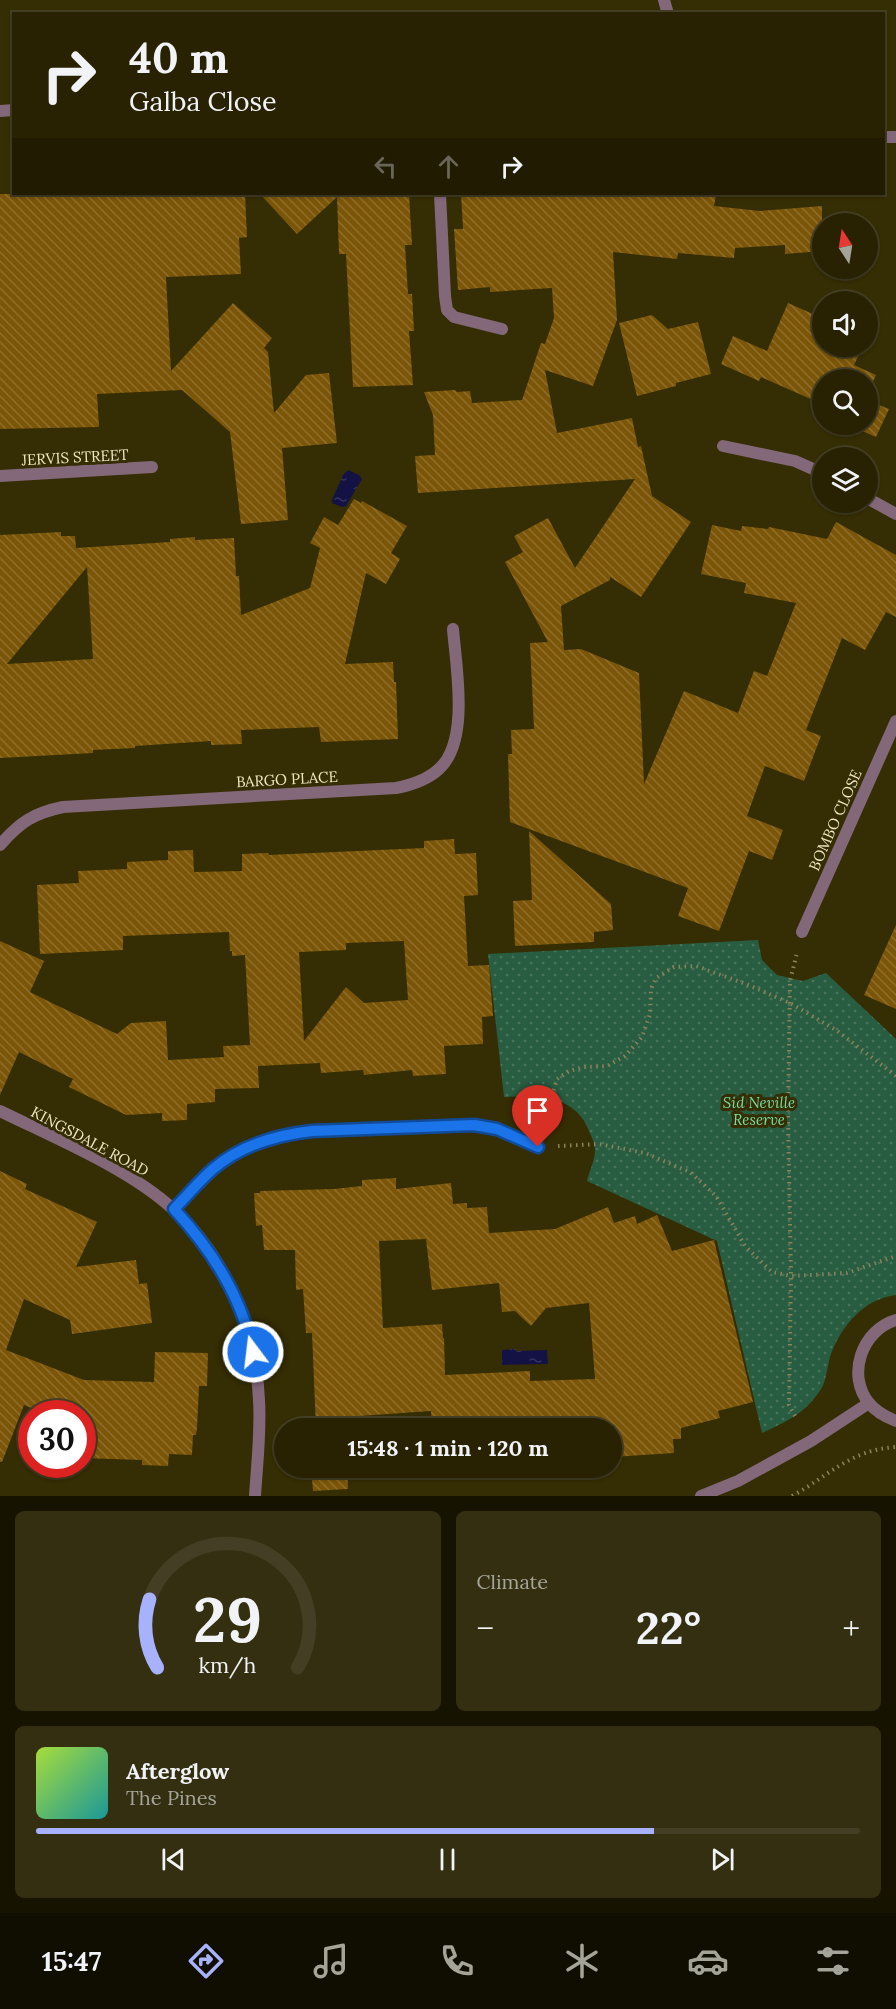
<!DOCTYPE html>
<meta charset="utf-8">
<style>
body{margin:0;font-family:Lora,serif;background:#342f11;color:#f1f3f6;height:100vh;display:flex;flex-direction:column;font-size:22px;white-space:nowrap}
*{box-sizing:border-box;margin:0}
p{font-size:20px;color:#a5a499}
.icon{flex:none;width:33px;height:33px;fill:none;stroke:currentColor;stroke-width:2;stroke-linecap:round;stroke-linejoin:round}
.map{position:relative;height:1496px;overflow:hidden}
.details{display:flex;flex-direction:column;gap:15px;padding:15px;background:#161301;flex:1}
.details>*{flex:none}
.top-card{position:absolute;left:12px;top:12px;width:873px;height:183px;border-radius:0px;box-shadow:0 2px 4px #0004,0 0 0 2px #443f24;background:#282202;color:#f1f3f6;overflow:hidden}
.needle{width:39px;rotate:348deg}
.fabs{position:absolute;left:812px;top:213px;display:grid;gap:12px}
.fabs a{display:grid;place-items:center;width:66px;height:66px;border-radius:50%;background:#282202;box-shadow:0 2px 4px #0004,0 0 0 2px #443f24;font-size:30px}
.speed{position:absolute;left:18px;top:1400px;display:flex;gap:12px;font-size:30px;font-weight:700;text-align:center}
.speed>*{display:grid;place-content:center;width:78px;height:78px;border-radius:50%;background:#282202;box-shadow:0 2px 4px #0004,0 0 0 2px #443f24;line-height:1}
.speed .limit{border:9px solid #d22;background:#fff;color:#111}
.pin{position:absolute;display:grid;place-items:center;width:51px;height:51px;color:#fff;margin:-62px -26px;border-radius:50% 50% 50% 0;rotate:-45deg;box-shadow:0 0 6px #0007}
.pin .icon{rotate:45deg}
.me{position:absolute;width:66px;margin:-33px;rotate:345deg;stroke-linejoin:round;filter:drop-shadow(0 0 4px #0008)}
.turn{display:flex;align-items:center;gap:21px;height:126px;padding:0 18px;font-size:27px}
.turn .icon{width:78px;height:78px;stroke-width:2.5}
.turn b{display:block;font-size:42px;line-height:51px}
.lanes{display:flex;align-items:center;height:57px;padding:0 18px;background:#0003;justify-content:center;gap:30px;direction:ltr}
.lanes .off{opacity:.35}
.big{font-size:45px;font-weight:700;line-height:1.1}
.details .card{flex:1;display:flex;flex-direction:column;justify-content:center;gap:9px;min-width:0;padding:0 21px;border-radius:9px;background:#342f11}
.details .dial{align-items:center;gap:0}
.dial svg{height:156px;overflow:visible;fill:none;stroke:#443f24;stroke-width:7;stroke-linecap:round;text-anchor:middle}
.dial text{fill:#f1f3f6;stroke:none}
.song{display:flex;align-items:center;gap:18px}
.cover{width:72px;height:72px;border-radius:9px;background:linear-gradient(135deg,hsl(80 70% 55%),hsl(180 70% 35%))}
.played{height:6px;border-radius:3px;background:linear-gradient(90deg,#a7b1fc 75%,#443f24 75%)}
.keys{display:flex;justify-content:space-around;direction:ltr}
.heat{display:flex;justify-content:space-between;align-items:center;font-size:33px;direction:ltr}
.details .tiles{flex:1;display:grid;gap:15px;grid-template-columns:1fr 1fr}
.card:last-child{grid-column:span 2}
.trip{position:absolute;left:274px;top:1418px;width:348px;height:60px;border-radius:30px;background:#282202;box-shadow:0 2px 4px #0004,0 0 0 2px #443f24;font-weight:700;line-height:60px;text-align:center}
.dock{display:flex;height:96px;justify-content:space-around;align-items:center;background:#100e01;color:#a5a499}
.dock .icon{width:42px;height:42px}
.dock .current{color:#a7b1fc}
.dock b{font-size:27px;color:#f1f3f6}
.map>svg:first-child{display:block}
.park{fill:url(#park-dots)}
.water{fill:url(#water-ripples)}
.building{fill:url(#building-back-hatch);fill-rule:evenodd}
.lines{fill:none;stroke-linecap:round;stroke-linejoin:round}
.path{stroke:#8b835b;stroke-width:4;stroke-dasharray:1.5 4.5;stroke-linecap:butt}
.service{stroke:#83687a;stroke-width:12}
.minor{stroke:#83687a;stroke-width:12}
.tertiary{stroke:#83687a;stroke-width:12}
.route-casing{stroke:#114b97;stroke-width:15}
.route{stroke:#1a73e8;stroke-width:10}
.labels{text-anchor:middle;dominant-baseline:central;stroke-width:6;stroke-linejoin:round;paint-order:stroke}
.street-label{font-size:15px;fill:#eee7c2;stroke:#352d03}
.park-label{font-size:15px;font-style:italic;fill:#78dba4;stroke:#352d03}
</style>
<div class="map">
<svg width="896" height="1496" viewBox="0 0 896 1496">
<defs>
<pattern id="park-dots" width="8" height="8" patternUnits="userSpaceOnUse" patternTransform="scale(1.5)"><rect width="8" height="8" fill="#295d41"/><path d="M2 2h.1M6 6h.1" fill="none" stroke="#48745b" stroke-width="1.8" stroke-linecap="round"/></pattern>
<pattern id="water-ripples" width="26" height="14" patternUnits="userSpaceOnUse" patternTransform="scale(1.5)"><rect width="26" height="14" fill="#141144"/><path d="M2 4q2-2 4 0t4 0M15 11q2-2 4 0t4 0" fill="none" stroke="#36345d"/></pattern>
<pattern id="building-back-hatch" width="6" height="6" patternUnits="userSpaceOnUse" patternTransform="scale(1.5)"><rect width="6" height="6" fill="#7b5608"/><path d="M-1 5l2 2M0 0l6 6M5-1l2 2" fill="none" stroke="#8e6e2a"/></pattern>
</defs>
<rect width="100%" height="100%" fill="#352d03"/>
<path class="park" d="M758,940l4,20 15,15 26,6 23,-8 70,66v256c-32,4 -54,30 -65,59 -4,11 -4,26 -10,35 -15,24 -35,33 -59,44l-45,-192 -130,-60c2,-9 9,-23 8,-32 0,-6 -4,-13 -6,-18 -14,-37 -52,-36 -85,-34l-16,-143z"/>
<g class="water">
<path d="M348,470l11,5 3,4 -16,27 -4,1 -10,-4v-3l11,-25z"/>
<path d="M516,1349v2l31,-1 1,14 -46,1v-15z"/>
</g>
<g class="building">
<path d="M0,194h245l2,43 -8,1 2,36 -75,3 5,94 62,-68 39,35 -8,10 4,4 6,61 32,-38 23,-2 8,70 -55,5 6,72 -47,4 -11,-92 -48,-42 -85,4 2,33 -99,2z"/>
<path d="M260,194h149l3,51h-7l3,49h4l2,37h-5l4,54 -60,2 -7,-133h-7l-2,-57 -40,37z"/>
<path d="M461,194h240l15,1 -2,11 46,5 62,-5v45l-37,3v-9l-50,3 -1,10 -56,-5 -1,6 -64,-7 4,68 -24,66 -48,-16 12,63 75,-15 6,29 3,-1 11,50 39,26 -50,75 -31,-20v3l-49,26 3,44 17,-1 58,24 5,111 40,-93 54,22 16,-42 13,5 29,-73 -52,-10 2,-10 -45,-9 11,-49 29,6 1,-5 26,3 1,-2 58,12 9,-17 60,33v62l-10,-5 -21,38 -23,-12 -36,92 15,6 -17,45 -39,-15 -18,50 36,14 -11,30 -23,-9 -30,80 -41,-15 10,-28 -178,-66 -2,-68h4l-1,-24 23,-1 -4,-86 18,-1 -43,-80 18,-10 -9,-16 34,-18 27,50 60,-89 -217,14 -3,-37 20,-1 -2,-40 -9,-23 31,-2 2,2 13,-1 2,12 50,-3 19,-57 4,1 9,-26 -2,-30 -62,4v-5l-32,3 -4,-61h9z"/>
<path d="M788,303l34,15v28h41l-9,19 22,10 -9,20v-15h-45v24l-61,-27 -2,4 -38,-17 12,-28 34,15z"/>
<path d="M652,315l16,14 30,-7 13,52 -35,9v3l-39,10 -18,-73z"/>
<path d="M867,400l22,9 -13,28 -27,-12 18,-1z"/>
<path d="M354,499l7,4 1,-2 45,25 -16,27 9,6 -14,25 -20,-11 -21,91 48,-2 1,20h2l2,57 -77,3 -2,-15 -78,3 1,14 -31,1v-4l-76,5v2l-42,2v3l-93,5v-223l61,-3v4h14l1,12 94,-6v-3l25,-2v3l39,-2 2,38h3l2,39 69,-27 10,-40 -10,-5 14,-26 14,8zM87,567l6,92 -86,5z"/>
<path d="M529,831l82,73 2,26 -19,2v10l-79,4 -2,-45 19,-1z"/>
<path d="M454,839l1,15 21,-1 2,42 -14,1 4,70 21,-1 4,51 -11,1 1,27 -39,2 2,28 -33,2 -1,-6 -48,5 -1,-5 -42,3 -1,-10 -62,3 1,22 -44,1v13l-28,2v16l-25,1v-8l-36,2 -57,-28 4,-8 -54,-27 -19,43v-154l44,20 -14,31 24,12 63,30 14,-11 35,-2 2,39 56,-3 -1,-11 27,-1 -5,-90 -13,1v-5h-2l-1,-19 -106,4v14l-83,4 -3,-69 42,-2 -1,-12 49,-2v-7l41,-2v-9l25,-1 1,22 48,-1v-17l26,-1 1,2 155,-7v-7zM404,941l4,59 -44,3 -18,-16 -42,54 -5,-89 47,-2v-7z"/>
<path d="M896,925v84l-32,-14z"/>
<path d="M0,1171l27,13 -2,5 72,33 -21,45 60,-7 3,24 8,-1 5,40 -80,11 -2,-14 -46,-21 -18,51 78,30 70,2 1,-30 53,1 -1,33h-8l-2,42 -1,7h-3l-1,20 -23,-1 -1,12 -26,-1v-5l-60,-2v-45h-38l-20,-8 -22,57h-2z"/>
<path d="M396,1178v11l55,-6 2,21 14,-1v5l20,-1 2,26 66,-4 53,-22 6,16 21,-7 2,8 20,-9 15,36 42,-11 39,162 -35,9 2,7 -39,10v11h-8l1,14 -62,4v-29h-180l-1,-17 -86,6 1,11h-30l-4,-95h-6l-3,-44 -7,1 -1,-40h-31l-2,-25 -6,1 -2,-33h6v-2l74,-2 28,-3v-6zM426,1239l6,51 67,-7 3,29 13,-1 16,15 15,-18 43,-5 6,76 -65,2v-10l-85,4 -1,-37h-1l-1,-14 -59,4 -4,-87z"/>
<path d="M311,1467h36l1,22 -35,2z"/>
<path d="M434,1467h122l1,4 -22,1v5l-40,2 -1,-4 -28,1v-3l-32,1z"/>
</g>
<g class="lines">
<g class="path">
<path d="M544,1125l13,-46 12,-8 15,-4 23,-1 18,-10 17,-19 8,-23 1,-25 5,-11 18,-11 22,-1 50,18 44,19 46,27 60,46"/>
<path d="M558,1146l41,-2 46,9 45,19 26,24 29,50 27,26 19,4 56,-3 49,-17"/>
<path d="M795,1416l-6,-11 2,-129 -3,-158 2,-137 7,-28"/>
<path d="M792,1496c38,-21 58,-46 104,-49"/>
</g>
<g class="service">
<path d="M664,0l4,14"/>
<path d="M440,194l5,102 2,14 7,7 48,12"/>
</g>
<g class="minor">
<path d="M0,111l14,-1"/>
<path d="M884,137h12"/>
<path d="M723,446l72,15 27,12"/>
<path d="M0,476l152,-9"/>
<path d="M867,498l29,16"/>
<path d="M0,845c20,-23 34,-32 63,-38l333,-19c16,-3 31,-8 43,-19 31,-28 17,-102 14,-140"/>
<path d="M802,932l94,-211"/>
<path d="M0,1111c55,27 130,58 174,99 52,47 82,121 85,190 2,32 -2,64 -4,96"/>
<path d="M174,1209c13,-13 25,-28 39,-40 28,-24 63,-33 99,-38l162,-6 23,4 41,18"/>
</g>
<g class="tertiary">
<path d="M896,1320c-34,10 -50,55 -27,83 7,9 17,14 27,18"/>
<path d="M701,1496l37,-15 73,-40 58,-38"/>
</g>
</g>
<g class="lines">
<defs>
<path id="route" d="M253,1352c-11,-55 -41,-102 -79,-143 13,-13 25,-28 39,-40 28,-24 63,-34 99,-38l162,-6 23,4 41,18"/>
</defs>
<use href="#route" class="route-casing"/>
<use href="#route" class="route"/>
</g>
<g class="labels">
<g class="street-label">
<text transform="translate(75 457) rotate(-3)">JERVIS STREET</text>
<text transform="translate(287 779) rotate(-3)">BARGO PLACE</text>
<text transform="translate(835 820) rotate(-66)">BOMBO CLOSE</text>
<text transform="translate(90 1141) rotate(28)">KINGSDALE ROAD</text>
</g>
<g class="park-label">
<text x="759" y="1102">Sid Neville<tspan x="759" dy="17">Reserve</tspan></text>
</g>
</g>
</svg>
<div class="fabs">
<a><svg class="needle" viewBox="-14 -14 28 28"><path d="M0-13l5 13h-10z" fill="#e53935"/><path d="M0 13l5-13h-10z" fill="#a5a499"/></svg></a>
<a><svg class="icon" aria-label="sound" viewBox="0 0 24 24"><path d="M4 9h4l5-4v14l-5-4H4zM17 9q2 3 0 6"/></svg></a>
<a><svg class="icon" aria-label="search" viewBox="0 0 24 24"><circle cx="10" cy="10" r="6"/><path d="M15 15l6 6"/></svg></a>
<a><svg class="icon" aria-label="layers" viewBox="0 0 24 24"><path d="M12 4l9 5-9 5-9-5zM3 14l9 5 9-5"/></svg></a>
</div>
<div class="speed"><div class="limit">30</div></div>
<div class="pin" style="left:538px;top:1147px;background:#d93025"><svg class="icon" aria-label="arrive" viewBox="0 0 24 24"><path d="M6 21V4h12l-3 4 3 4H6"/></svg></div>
<svg class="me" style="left:253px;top:1352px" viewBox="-20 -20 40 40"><circle r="17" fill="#1a73e8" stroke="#fff" stroke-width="3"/><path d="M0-11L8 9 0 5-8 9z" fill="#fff"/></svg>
<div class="trip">15:48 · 1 min · 120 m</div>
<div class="top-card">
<div class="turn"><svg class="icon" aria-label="right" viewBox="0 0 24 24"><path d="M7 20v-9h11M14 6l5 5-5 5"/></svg><div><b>40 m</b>Galba Close</div></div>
<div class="lanes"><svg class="icon off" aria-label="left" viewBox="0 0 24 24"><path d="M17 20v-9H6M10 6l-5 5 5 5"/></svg><svg class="icon off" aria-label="ahead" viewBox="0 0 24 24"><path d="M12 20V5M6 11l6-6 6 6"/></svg><svg class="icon" aria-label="right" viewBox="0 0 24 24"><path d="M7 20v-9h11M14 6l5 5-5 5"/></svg></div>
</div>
</div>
<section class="details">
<div class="tiles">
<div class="card dial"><svg viewBox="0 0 100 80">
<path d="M14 69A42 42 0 1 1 86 69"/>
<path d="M14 69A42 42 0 0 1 10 34" stroke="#a7b1fc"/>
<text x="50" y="56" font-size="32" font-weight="700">29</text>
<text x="50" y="72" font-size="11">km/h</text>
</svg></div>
<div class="card"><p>Climate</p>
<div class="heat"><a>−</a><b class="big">22°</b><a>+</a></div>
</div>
<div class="card">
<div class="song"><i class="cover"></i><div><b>Afterglow</b><p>The Pines</p></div></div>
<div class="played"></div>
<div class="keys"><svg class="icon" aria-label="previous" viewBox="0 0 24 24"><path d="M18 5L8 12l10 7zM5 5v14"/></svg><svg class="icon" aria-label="pause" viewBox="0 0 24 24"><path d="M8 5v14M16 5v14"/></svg><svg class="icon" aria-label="next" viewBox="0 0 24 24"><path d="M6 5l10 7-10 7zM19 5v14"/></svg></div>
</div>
</div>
</section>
<nav class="dock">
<b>15:47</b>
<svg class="icon current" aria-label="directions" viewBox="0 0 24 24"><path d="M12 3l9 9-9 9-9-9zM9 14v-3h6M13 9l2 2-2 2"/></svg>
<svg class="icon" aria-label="music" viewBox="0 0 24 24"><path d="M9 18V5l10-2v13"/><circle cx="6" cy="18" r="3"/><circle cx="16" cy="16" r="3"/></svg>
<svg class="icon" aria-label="phone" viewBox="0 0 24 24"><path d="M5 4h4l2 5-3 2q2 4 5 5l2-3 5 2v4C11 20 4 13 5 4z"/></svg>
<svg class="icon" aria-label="climate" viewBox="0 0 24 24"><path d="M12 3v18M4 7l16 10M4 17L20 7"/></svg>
<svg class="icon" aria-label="car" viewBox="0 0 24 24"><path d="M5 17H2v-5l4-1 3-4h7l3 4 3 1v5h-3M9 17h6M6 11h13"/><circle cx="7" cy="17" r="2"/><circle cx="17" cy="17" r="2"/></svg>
<svg class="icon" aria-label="filters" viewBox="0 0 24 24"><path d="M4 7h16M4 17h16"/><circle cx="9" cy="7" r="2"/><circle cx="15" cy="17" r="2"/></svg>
</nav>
